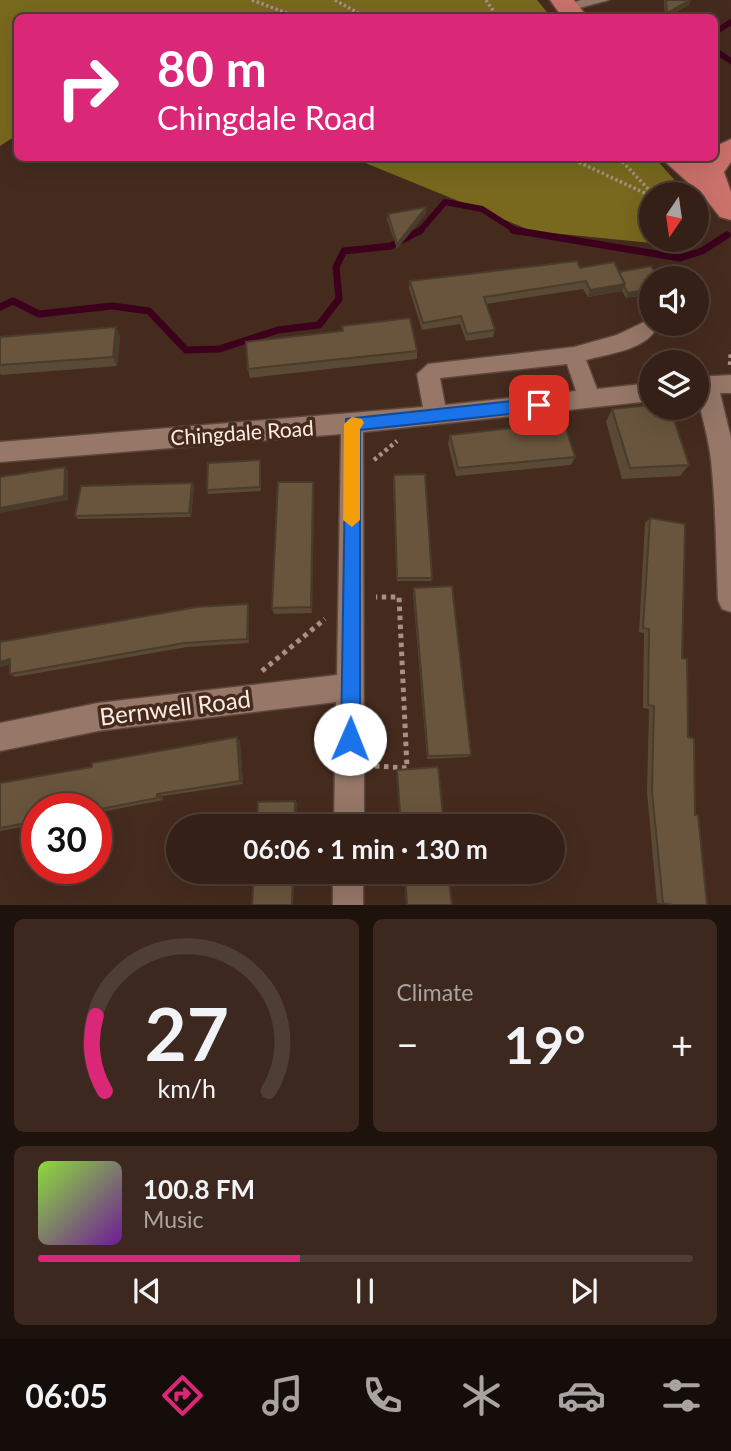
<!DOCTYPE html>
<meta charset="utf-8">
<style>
body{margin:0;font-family:Lato,sans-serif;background:#3c281f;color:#f1f3f6;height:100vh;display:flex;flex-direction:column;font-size:26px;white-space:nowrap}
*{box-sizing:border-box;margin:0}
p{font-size:23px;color:#a9a3a1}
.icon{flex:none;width:38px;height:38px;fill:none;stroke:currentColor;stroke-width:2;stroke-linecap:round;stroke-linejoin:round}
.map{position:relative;height:905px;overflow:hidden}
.drawer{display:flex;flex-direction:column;gap:14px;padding:14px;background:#1d120c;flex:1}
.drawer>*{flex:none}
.top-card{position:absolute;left:14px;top:14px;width:704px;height:147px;border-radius:10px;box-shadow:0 7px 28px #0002,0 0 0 2px #4e3e35;background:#db2777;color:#fff;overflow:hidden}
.needle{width:46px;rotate:193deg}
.fabs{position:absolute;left:639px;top:182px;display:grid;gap:14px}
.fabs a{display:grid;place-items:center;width:70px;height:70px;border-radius:50%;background:#342016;box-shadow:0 7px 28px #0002,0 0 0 2px #4e3e35;font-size:35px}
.speed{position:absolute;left:21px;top:793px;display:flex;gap:14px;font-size:35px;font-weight:700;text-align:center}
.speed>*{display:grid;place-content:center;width:91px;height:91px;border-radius:50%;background:#342016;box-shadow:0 7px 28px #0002,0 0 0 2px #4e3e35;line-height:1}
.speed .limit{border:10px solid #d22;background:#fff;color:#111}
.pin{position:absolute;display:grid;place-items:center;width:60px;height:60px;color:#fff;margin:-30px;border-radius:14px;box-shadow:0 4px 10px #0006}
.me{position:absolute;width:77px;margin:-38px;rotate:1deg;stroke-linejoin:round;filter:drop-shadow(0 0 5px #0008)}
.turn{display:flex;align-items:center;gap:24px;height:147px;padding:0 28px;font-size:32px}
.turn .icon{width:91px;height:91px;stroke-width:2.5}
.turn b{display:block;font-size:49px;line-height:60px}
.big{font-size:52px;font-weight:700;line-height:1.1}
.drawer .tile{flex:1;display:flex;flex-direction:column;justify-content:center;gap:10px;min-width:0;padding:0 24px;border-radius:10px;background:#3c281f}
.drawer .dial{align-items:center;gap:0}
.dial svg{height:182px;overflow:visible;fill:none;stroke:#4e3e35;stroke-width:7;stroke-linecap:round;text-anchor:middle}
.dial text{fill:#f1f3f6;stroke:none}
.song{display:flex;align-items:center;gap:21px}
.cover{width:84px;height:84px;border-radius:10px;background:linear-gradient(135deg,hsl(90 70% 55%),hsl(280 70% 35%))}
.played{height:7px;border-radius:4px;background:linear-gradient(90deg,#db2777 40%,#4e3e35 40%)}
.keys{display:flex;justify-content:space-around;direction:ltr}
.heat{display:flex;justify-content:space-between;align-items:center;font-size:38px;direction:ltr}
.drawer .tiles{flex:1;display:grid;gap:14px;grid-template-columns:1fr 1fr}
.tile:last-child{grid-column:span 2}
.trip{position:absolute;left:166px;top:814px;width:399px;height:70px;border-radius:35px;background:#342016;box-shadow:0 7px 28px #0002,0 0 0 2px #4e3e35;font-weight:700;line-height:70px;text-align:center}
.dock{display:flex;height:112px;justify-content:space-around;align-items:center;background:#150d09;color:#a9a3a1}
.dock .icon{width:49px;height:49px}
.dock .active{color:#db2777}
.dock b{font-size:32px;color:#f1f3f6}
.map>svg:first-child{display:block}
.forest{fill:#79691e}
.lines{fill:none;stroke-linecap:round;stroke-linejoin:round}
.stream-far1{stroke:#3c001d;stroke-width:6}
.stream{stroke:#3c001d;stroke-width:7}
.minor-casing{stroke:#5d473c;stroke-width:3}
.primary-casing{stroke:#5d473c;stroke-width:3}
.path-far2{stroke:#a79187;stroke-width:3.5;stroke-dasharray:2.5 2.5;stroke-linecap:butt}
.path-far1{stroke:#a79187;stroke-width:4.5;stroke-dasharray:3.5 3.5;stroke-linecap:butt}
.path{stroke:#a79187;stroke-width:5;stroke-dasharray:4.5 4.5;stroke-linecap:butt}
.minor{fill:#967768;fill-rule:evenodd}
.primary{fill:#cb726b;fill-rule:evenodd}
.wall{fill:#5a4934}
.shaded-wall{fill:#4a3c2b}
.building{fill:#69553d;stroke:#4a3c2b;stroke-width:2}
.route{fill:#1a73e8;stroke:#114b97;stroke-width:2}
.slow{fill:#f59e0b}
.labels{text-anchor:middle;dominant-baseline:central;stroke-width:7;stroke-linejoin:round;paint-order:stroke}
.street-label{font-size:21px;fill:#fdebe3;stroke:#452b1e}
.near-street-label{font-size:24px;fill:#fdebe3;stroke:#452b1e}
</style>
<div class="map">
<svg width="731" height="905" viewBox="0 0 731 905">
<rect width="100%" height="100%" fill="#452b1e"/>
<g class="forest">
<path d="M0,0h537l14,17 -533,1 -1,117 -17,11z"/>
<path d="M353,158h302l32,36h-36v46h23l-13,4 -129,-13z"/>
</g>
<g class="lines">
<g class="stream-far1">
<path d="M714,33l17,-11"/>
<path d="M714,50l17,11"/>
<path d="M419,232l26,-30 37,7 36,23"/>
</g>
<g class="stream">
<path d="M513,230l167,28 22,-7 25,-16"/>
<path d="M0,307l13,-6 26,13 73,-8 37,5 37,39 33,-1 59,-19 41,-5 20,-26 -3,-32 8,-16 47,-5 30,-16"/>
</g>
<defs>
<g id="minor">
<path d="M581,0h28l-41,11 -7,-4z"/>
<path d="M646,321l7,3 3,5c-11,21 -49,25 -70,31l11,29 54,-6v18l-288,31 1,394h-30l2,-124 -238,29 -98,20v-28l98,-20 239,-28 4,-241 -341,28v-20l423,-35 -6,-33 11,-10 146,-17 43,-12zM567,364l9,27 -131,14 -5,-27z"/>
<path d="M731,375v18h-11l11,45v174l-9,-3 -4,-9c-2,-47 -2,-94 -7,-140 -3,-29 -15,-58 -15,-83z"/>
<rect x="333" y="872" width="30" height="33"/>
</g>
<g id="primary">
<path d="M550,0h24l14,18h-25z"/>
<path d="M731,139v23l-7,10 7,20v28l-11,-3 -16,-20 -43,-39h31l5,3 3,-3h14v-11z"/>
</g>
</defs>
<use href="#minor" class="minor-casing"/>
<use href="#primary" class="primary-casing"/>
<g class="path-far2">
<path d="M252,0l48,18"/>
<path d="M335,0l32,18"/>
<path d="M486,0l12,18"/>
<path d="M570,158l81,38"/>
<path d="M619,158l34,36"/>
</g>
<g class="path-far1">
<path d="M730,365l1,-14"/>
<path d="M374,460l23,-19"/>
</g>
<g class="path">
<path d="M262,671l63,-52"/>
<path d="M375,766l32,2 -8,-171h-23"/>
</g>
<use href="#minor" class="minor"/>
<use href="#primary" class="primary"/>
</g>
<g class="wall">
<path d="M664,0h27l-2,5 -23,13h-1z"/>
<path d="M426,207v6l-29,36 -10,-30 1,-5z"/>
<path d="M619,272l32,6v16l-25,4 -4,-7 -34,6 -5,-8 -97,15 9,26 -2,7 -27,4 -6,-17 -38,6 -13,-42 1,-7z"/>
<path d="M342,326l75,25v8l-167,19 -2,-9 94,-38z"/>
<path d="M116,327l4,10 -3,29 -116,9 -1,-2v-8z"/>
<path d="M612,409l77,56 -9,11 -58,3 -16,-57z"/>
<path d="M450,435l125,22 -4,8 -115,11 -8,-32z"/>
<path d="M261,464v27l-53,3 -1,-4z"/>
<path d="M393,479l39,99 -1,3h-34z"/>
<path d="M192,483l2,4 -3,30 -113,2 -3,-3z"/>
<path d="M314,490l-2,123 -38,1 -2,-6z"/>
<path d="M650,518l21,387 -14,-2 -10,-111 2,-83 -6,-1 1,-75 -5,-1 6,-109z"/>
<path d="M414,588l57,167 -3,2 -41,2 -14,-166z"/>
<path d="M248,604l1,4v35l-62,4 -172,30 -5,-3v-10l-10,3z"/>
<path d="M237,737l3,4 3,43 -80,12v4l-67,13v-5h-59v16l-37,7v-48l92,-16z"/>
<path d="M397,770l47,56h-44l-3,-54z"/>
<path d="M404,872h44l4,33h-46z"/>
</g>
<g class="shaded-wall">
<path d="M690,0h1l-2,5 -24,13 2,-5z"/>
<path d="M426,207v6l-29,36v-5z"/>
<path d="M625,284l-3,7 -34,6 2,-7z"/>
<path d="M651,289v5l-25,4 2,-5z"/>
<path d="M116,327l4,10 -3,29 -4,-9z"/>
<path d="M260,460l1,4v27l-1,-4z"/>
<path d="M65,467l3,4v29l-68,13v-5z"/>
<path d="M313,482l1,8 -2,123 -1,-6z"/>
<path d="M192,483l2,4 -3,30 -2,-4z"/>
<path d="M248,604l1,4v35l-2,-4z"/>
<path d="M10,659l6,4 -16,4v-5z"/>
<path d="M237,737l3,4 3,43 -3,-3z"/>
<path d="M157,794l6,2v4l-6,-2z"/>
<path d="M295,801l2,2 -1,23h-2z"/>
<path d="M293,872h2l-2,33h-1z"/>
</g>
<g class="building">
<path d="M666,0h24l-23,13z"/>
<path d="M426,207l-29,37 -9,-30z"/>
<path d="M577,261l3,7 34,-6 11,22 -35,6 -4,-9 -102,16 11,33 -28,4 -6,-18 -38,7 -13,-42z"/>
<path d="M651,266l7,12h-7v11l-23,4 -4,-7 1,-2 -6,-12z"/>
<path d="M410,318l7,33 -169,18 -2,-27 97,-11 -1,-5z"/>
<path d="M116,327l-3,30 -113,8v-28z"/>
<path d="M651,405v3h19l19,57 -59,3 -18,-59z"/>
<path d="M564,422l11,35 -117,11 -8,-33z"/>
<path d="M260,460v27l-53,3 1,-27z"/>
<path d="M65,467l-1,29 -64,12v-31z"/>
<path d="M425,474l7,104h-35l-3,-103z"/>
<path d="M278,482h35l-2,125 -39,1z"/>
<path d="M192,483l-3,30 -114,3 6,-30z"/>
<path d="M650,518l35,6 -3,134 5,1 1,78 6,2 1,76h3l9,90h-34l-10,-2 -11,-112 2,-85 -6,-1 1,-76 -6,-1z"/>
<path d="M452,586l19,169 -43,1 -14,-168z"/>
<path d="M248,604l-1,35 -63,4 -174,31v-15l-10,3v-20l197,-35z"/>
<path d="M237,737l3,44 -83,13v4l-61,12v-2h-59v13l-37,7v-45l92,-16v-4z"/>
<path d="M438,767l6,59h-43l-4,-56z"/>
<path d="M295,801l-1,25h-37l1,-24z"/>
<path d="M254,872h39l-1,33h-40z"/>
<path d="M405,872h43l4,33h-45z"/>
</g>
<path class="route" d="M539,398l7,7 -7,6 -179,19v309l-3,7 -7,3 -7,-3 -2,-7 5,-320z"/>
<path class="slow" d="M352,417l10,2 2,4 -4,6v91l-8,7 -9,-7 1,-96z"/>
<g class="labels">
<g class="street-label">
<text transform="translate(242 432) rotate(-4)">Chingdale Road</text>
</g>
<g class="near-street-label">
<text transform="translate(175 707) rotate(-7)">Bernwell Road</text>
</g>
</g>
</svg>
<div class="fabs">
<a><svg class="needle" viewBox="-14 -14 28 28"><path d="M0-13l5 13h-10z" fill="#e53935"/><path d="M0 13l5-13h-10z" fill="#a9a3a1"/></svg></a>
<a><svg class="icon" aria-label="sound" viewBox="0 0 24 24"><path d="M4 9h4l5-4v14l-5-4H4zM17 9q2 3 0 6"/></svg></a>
<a><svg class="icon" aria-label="layers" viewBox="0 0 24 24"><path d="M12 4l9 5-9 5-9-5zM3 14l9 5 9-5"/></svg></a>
</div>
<div class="speed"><div class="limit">30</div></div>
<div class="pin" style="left:539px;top:405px;background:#d93025"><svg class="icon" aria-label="arrive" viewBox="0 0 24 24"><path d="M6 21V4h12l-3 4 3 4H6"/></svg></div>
<svg class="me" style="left:350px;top:739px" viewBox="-20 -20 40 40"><circle r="19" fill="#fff"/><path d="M0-13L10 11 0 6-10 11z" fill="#1a73e8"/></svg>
<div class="trip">06:06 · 1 min · 130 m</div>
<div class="top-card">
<div class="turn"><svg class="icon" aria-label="right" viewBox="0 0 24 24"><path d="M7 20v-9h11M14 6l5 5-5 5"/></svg><div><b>80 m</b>Chingdale Road</div></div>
</div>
</div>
<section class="drawer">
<div class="tiles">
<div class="tile dial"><svg viewBox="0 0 100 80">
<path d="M14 69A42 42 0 1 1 86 69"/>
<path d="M14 69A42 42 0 0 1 10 36" stroke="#db2777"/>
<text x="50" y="56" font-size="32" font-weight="700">27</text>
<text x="50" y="72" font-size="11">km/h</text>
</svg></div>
<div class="tile"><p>Climate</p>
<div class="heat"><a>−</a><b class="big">19°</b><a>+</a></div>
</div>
<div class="tile">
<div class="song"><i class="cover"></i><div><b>100.8 FM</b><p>Music</p></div></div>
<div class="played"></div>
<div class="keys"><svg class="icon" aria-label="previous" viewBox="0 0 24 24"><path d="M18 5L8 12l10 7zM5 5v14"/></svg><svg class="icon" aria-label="pause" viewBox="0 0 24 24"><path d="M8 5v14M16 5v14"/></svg><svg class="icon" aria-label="next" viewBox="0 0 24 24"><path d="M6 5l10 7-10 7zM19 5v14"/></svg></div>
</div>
</div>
</section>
<nav class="dock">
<b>06:05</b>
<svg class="icon active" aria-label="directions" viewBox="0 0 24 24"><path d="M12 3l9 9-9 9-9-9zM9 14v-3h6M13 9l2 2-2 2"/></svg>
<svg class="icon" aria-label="music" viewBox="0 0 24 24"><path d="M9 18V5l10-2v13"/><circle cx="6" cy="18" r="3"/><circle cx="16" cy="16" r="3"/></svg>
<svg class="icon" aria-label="phone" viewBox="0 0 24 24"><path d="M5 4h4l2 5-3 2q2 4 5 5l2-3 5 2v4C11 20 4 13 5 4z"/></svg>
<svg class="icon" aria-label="climate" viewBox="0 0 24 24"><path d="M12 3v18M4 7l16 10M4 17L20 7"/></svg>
<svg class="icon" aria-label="car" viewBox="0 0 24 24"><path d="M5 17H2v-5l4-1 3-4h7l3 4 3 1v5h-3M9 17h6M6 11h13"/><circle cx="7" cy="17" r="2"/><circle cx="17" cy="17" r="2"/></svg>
<svg class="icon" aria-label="filters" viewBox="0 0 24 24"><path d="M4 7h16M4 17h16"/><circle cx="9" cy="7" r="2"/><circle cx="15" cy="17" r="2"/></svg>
</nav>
